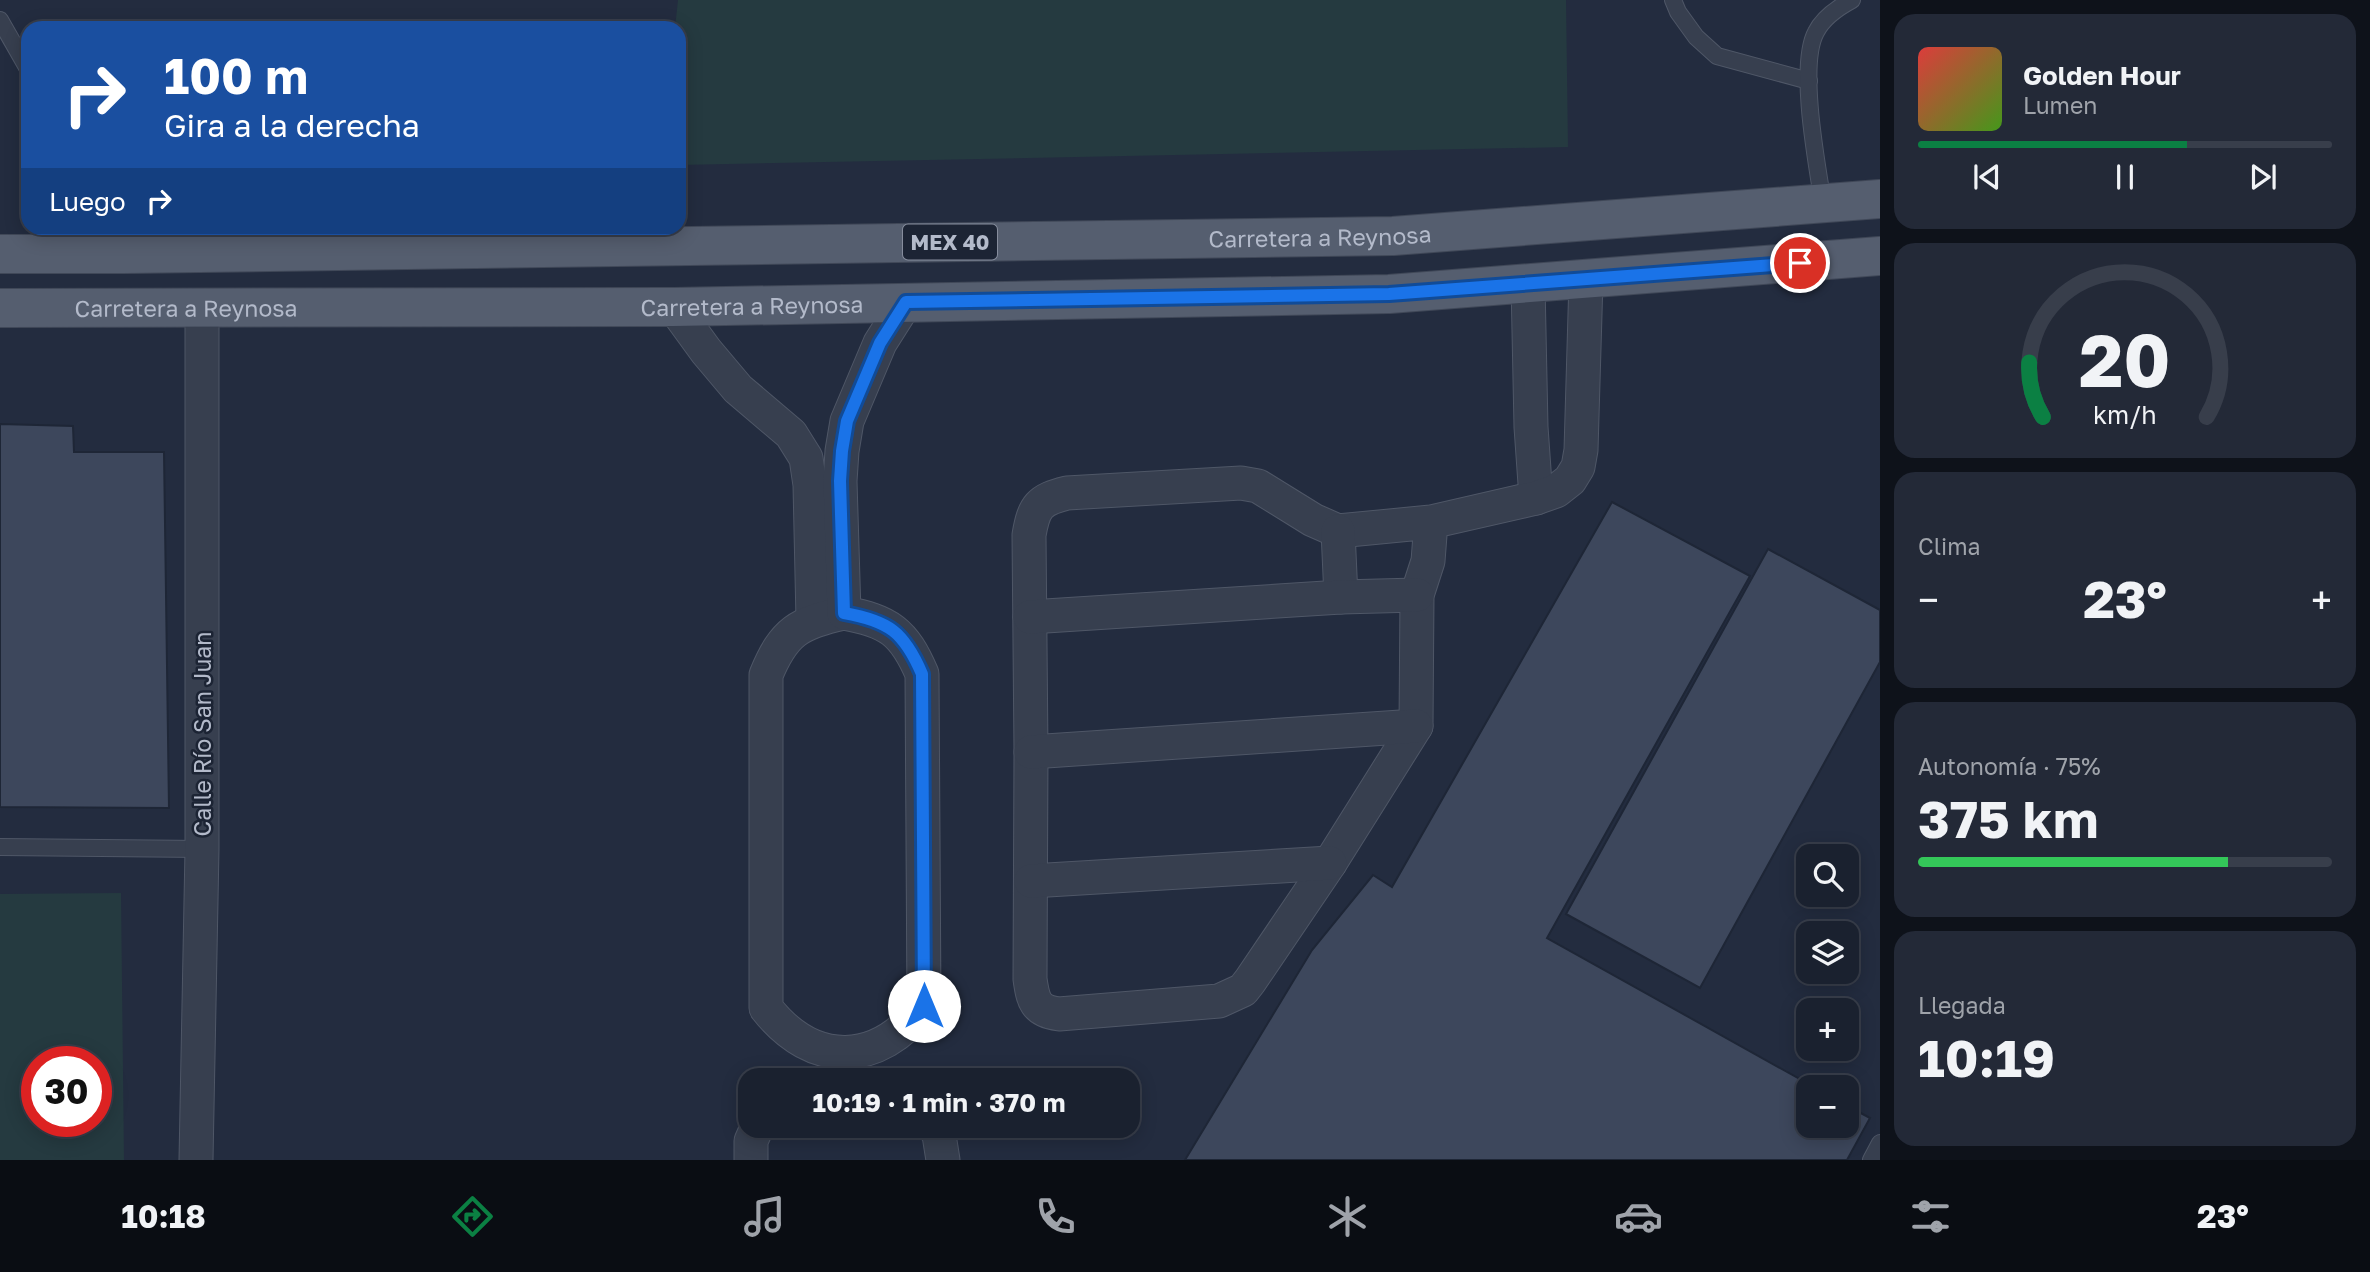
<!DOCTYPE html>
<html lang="es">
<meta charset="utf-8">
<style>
body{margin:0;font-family:"Golos Text",sans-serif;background:#232937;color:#f1f3f6;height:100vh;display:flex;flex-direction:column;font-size:26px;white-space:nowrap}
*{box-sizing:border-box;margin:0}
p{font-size:23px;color:#9fa3aa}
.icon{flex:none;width:38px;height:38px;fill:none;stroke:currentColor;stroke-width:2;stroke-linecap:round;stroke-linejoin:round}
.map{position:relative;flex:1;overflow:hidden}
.panel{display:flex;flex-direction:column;gap:14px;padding:14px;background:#0e121a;width:490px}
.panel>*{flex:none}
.top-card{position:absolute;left:21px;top:21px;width:665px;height:214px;border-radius:21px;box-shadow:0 4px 18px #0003,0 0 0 2px #383e4b;background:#1a4fa0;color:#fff;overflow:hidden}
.tools{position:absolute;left:1796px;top:844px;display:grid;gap:14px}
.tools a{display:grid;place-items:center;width:63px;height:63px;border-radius:14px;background:#1a212f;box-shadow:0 4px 18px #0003,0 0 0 2px #383e4b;font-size:35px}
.speed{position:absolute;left:21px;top:1046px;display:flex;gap:14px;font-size:35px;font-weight:700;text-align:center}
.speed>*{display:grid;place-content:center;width:91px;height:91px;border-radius:50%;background:#1a212f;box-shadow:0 4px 18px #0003,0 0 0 2px #383e4b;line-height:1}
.speed .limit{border:10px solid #d22;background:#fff;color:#111}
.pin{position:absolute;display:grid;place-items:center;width:60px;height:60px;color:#fff;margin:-30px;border:4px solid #fff;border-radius:50%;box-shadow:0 2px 7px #0007}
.me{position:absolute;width:77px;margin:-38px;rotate:0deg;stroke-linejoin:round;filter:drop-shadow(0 0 5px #0008)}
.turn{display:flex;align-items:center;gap:24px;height:147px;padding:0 28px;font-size:32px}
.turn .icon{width:91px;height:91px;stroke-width:2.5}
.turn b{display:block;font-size:49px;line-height:60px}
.then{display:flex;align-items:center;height:66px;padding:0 28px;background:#0003;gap:14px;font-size:26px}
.big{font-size:52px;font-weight:700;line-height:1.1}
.panel .tile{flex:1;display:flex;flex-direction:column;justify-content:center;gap:10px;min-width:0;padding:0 24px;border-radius:21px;background:#232937}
.panel .dial{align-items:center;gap:0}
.dial svg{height:182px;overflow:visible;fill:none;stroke:#383e4b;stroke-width:7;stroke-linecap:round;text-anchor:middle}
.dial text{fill:#f1f3f6;stroke:none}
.song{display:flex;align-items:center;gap:21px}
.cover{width:84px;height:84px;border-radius:10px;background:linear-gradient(135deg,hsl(0 70% 55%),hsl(100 70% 35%))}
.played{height:7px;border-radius:4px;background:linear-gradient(90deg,#0b8043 65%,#383e4b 65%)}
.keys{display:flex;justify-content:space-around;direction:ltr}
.heat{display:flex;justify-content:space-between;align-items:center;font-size:38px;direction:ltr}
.charge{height:10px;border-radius:5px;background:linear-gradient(90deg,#34c759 75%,#383e4b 0)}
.trip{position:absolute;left:738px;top:1068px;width:402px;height:70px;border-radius:21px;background:#1a212f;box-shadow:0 4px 18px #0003,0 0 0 2px #383e4b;font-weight:700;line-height:70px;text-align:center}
.dock{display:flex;height:112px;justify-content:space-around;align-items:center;background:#0a0d13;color:#9fa3aa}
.dock .icon{width:49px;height:49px}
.dock .active{color:#0b8043}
.dock b{font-size:32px;color:#f1f3f6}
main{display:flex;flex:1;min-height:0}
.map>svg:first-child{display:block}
.green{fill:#253a40;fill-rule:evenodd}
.building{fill:#3d475c;stroke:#1e2636;stroke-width:2}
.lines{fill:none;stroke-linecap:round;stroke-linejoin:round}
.lane-casing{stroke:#4f5767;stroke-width:18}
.street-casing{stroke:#4f5767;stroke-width:35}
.primary-casing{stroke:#404858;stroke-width:40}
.lane{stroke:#373f4f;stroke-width:16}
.street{stroke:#373f4f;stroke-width:33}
.primary{stroke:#555e6f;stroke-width:38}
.route-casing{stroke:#114b97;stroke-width:18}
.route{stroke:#1a73e8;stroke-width:12}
.labels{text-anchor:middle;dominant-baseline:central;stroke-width:5;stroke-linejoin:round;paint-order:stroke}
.shield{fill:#1c2434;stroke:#868d9d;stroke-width:2}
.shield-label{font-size:21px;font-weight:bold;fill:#b3baca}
.street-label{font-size:23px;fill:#b3baca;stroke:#1c2434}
</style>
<main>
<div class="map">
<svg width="1880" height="1160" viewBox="0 0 1880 1160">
<rect width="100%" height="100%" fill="#232c3f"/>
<g class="green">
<path d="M678,0h888l2,147 -889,18v-137h-4z"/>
<path d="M121,893l3,267h-124v-266zM37,1062h59v60h-59z"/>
</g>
<g class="building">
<path d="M0,424l73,2 1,26h90l5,356 -169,-1z"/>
<path d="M1612,502l138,74 -203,362 267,149h-6v38h38v-20l24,13 -23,42h-662l127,-210 61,-75 19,12z"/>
<path d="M1768,549l112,61v52l-180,326 -134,-74z"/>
</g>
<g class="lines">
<defs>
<g id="lane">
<path d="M1673,0l5,12 18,25 21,19 92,25"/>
<path d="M0,20l28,49"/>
<path d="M1823,203c-6,-38 -25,-138 -7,-171 7,-14 23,-25 36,-32"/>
<path d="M121,228l4,26"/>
<path d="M0,847l202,2"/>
<path d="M1871,1160l9,-17"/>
</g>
<g id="street">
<path d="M1528,284l3,143 5,71"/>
<path d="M674,307l32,44 32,38 53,45 15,24 4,27 3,135"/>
<path d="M1431,522l-3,39 -11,34 -1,131 -86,137 -80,118 -7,9 -24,11 -160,13c-24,-3 -26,-14 -29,-35l1,-227 -2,-217c5,-29 10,-35 38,-42l174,-10 17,3 55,34 25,11 93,-9 105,-24 20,-7 14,-11 8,-13 3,-17 5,-170"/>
<path d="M1338,531l3,66"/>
<path d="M844,613c45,8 60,19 78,61l2,332c-46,61 -111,62 -158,2v-333c18,-44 33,-52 78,-62z"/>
<path d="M844,613l-4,-132 2,-30 5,-30 33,-78 26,-41"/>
<path d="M1030,617l311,-20 76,-2"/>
<path d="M1031,752l385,-26"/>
<path d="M1031,881l299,-18"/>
<path d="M933,1125l6,10 4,25"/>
<path d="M196,1160l6,-311v-540"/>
<path d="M751,1160v-19l7,-16"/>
</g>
<g id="primary">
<path id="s1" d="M0,254h125l1268,-18 487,-37"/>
<path id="s2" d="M0,308l674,-1 715,-13 491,-38"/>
</g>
</defs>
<use href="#lane" class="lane-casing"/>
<use href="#street" class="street-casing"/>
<use href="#primary" class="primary-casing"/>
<use href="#lane" class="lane"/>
<use href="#street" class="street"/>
<use href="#primary" class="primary"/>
</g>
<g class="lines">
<defs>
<path id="route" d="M924,1006l-2,-332c-18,-42 -33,-53 -78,-61l-4,-132 2,-30 5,-30 33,-78 26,-41 483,-8 411,-31"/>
</defs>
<use href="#route" class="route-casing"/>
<use href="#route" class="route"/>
</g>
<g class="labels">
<rect class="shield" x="903" y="224.5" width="94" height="35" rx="5"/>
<g class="shield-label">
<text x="950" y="242">MEX 40</text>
</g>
<g class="street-label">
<text stroke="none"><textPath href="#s1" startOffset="1320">Carretera a Reynosa</textPath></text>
<text stroke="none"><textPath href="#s2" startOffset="752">Carretera a Reynosa</textPath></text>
<text stroke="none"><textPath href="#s2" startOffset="186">Carretera a Reynosa</textPath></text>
<text transform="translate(202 734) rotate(-90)">Calle Río San Juan</text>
</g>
</g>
</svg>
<div class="tools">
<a><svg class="icon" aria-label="search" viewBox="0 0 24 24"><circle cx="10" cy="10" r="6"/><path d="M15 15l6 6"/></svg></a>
<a><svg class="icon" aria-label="layers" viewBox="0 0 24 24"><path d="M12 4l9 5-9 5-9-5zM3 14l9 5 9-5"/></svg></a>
<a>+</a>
<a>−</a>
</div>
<div class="speed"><div class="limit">30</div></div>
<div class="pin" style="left:1800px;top:263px;background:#d93025"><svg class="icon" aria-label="arrive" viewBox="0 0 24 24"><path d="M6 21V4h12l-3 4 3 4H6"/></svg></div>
<svg class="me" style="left:924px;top:1006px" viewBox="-20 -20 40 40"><circle r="19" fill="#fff"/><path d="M0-13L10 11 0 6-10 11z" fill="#1a73e8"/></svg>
<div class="trip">10:19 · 1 min · 370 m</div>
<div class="top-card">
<div class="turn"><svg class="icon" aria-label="right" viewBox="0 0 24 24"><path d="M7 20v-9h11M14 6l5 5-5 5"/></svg><div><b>100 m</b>Gira a la derecha</div></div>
<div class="then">Luego<svg class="icon" aria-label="right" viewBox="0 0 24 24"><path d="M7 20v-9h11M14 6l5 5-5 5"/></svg></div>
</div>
</div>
<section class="panel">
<div class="tile">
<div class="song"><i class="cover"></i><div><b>Golden Hour</b><p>Lumen</p></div></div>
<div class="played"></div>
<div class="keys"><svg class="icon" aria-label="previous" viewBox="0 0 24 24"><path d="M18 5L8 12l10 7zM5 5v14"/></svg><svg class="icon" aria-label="pause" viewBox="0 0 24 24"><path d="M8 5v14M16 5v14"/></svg><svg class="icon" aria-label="next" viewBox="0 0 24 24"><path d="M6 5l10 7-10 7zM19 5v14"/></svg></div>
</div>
<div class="tile dial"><svg viewBox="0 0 100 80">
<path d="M14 69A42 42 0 1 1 86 69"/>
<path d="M14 69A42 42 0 0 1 8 45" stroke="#0b8043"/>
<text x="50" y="56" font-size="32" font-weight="700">20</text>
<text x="50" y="72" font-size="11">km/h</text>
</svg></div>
<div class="tile"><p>Clima</p>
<div class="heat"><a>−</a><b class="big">23°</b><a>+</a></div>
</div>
<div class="tile"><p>Autonomía · 75%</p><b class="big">375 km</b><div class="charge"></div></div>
<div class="tile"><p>Llegada</p><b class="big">10:19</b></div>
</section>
</main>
<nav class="dock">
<b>10:18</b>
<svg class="icon active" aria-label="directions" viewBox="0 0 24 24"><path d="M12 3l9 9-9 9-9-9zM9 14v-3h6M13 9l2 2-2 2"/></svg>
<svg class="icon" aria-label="music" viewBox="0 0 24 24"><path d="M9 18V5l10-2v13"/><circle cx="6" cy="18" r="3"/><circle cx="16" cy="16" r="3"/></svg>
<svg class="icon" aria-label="phone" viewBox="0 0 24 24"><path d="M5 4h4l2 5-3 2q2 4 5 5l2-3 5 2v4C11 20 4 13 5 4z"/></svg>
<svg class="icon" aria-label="climate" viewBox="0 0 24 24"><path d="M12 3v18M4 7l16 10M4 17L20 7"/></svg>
<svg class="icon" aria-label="car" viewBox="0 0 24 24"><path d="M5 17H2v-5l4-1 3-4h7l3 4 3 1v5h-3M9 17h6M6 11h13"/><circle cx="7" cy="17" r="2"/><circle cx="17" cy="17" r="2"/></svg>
<svg class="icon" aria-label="filters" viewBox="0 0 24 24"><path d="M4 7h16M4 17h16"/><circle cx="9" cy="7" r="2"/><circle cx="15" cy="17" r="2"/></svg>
<b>23°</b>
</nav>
